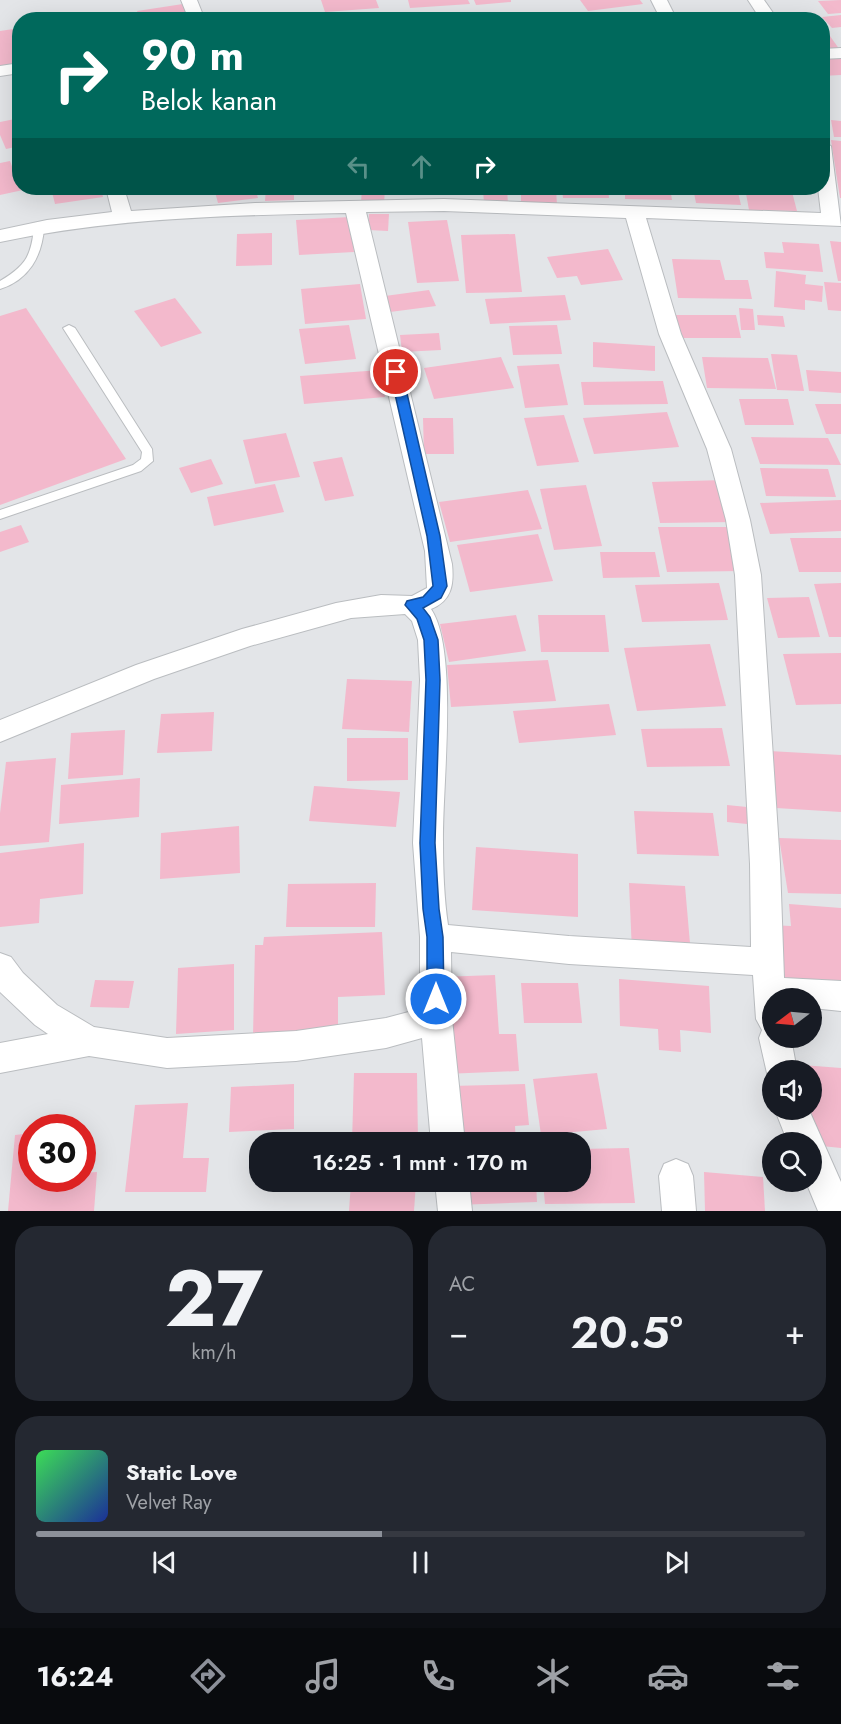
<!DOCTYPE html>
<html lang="id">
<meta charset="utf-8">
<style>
body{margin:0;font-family:Jost,sans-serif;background:#242831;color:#f1f3f6;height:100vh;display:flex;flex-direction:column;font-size:22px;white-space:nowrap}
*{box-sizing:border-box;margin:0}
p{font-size:20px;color:#9ea1a6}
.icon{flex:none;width:33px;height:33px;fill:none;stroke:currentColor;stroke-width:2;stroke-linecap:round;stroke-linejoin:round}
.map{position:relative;height:1211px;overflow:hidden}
.side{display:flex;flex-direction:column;gap:15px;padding:15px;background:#0d0f14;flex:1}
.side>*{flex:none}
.guide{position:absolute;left:12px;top:12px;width:818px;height:183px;border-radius:24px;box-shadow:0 6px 24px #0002;background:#00695c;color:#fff;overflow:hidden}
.needle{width:39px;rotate:254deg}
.fabs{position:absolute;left:762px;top:988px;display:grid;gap:12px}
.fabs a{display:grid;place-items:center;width:60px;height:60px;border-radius:50%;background:#171b24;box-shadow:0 6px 24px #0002;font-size:30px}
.speed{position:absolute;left:18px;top:1114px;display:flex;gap:12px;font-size:30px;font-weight:700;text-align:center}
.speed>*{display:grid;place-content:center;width:78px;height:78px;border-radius:50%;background:#171b24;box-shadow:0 6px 24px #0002;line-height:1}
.speed .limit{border:9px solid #d22;background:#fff;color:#111}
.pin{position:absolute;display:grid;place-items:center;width:51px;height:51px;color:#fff;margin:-26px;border:3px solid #fff;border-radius:50%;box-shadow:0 2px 6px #0007}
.me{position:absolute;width:66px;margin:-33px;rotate:0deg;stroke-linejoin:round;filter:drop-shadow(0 0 4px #0008)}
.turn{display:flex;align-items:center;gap:21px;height:126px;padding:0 30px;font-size:27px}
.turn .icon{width:78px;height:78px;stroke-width:2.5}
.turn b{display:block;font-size:42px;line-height:51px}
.lanes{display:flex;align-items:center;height:57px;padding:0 30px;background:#0003;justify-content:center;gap:30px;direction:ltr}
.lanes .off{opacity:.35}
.big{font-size:45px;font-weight:600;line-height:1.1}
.side .card{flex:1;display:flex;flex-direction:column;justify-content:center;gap:9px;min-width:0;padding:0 21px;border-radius:24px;background:#242831}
.side .dial{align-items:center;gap:0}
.dial b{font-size:78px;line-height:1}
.song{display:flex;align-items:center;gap:18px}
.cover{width:72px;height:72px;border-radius:9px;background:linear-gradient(135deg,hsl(130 70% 55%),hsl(230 70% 35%))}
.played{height:6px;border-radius:3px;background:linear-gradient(90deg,#8c9099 45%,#363941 45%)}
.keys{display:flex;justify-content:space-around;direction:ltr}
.heat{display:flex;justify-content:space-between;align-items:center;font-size:33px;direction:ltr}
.side .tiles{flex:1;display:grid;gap:15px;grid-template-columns:1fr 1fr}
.card:last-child{grid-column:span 2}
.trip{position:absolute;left:249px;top:1132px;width:342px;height:60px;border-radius:24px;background:#171b24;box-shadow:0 6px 24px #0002;font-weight:600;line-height:60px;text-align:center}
.dock{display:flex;height:96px;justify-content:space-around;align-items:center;background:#090b0e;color:#9ea1a6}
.dock .icon{width:42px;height:42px}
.dock .active{color:#8c9099}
.dock b{font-size:27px;color:#f1f3f6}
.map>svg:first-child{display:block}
.building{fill:#f3b9cc}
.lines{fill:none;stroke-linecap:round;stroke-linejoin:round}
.service-casing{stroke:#babdc0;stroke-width:2}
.minor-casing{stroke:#babdc0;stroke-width:2}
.service{fill:#fff;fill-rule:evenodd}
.minor{fill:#fff;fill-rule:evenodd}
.route{fill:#1a73e8;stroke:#114b97;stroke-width:1.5}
</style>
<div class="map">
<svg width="841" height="1211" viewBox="0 0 841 1211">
<rect width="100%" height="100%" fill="#e3e5e8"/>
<g class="building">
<path d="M321,0h55l3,8 -54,4z"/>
<path d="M408,0h60l2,4 -60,4z"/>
<path d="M474,0h37v2l-35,3z"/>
<path d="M580,0h60l3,4 -55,7z"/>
<path d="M841,0v13l-13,1 -10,-13z"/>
<path d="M183,4l7,16h-49l-4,-9z"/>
<path d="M133,14l2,6h-30v-2z"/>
<path d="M841,15v12l-9,1 -10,-11z"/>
<path d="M822,25l18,25 -18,1z"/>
<path d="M20,28v34l-20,4v-35z"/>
<path d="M841,58v17l-19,1v-17z"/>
<path d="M20,118v28l-14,3 -6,-14v-13z"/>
<path d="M831,120l10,1v16h-7z"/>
<path d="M831,140l10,1v57h-1z"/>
<path d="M10,161l10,27 3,2 -23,5v-32z"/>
<path d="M51,188h50l2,9 -48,7z"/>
<path d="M214,188h41l3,10 -40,5z"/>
<path d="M266,188h28v12l-29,1z"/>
<path d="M362,188h23l-1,16 -23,-1z"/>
<path d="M521,188h35l1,17 -36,-1z"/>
<path d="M562,188h46l1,10h-46z"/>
<path d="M625,188h45l2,12 -47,-1z"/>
<path d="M693,188h44l4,17 -45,-2z"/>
<path d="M745,188h46l6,23 -48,-1z"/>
<path d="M483,189h24l1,15h-24z"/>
<path d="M369,214h20l-1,17 -20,-1z"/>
<path d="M350,217l4,35 -55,3 -3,-35z"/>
<path d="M447,220l12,61 -42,2 -9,-61z"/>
<path d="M272,233v32l-36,1 1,-32z"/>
<path d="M515,234l7,58 -56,1 -5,-58z"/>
<path d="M830,241l11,1v39h-3z"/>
<path d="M782,242l37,2 4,28 -57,-4 -2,-16 20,1z"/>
<path d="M608,249l15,31 -42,5 -4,-9 -20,2 -10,-21z"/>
<path d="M672,259l48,1 5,20h23l4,19 -74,-1z"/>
<path d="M776,271l30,4 -1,9 18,2 -1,16 -17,-2v10l-31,-3z"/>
<path d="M824,282l17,1v28l-13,-1z"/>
<path d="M360,284l6,35 -61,5 -4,-35z"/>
<path d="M429,290l7,16 -46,6 -5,-16z"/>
<path d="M565,295l6,25 -81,4 -5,-25z"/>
<path d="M175,298l27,35 -41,14 -27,-36z"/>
<path d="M26,308l100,151 -126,46v-189z"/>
<path d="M739,308l14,1 2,21h-14z"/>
<path d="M675,315h61l5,23h-61z"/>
<path d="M757,315l26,1 2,11 -27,-2z"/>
<path d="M349,325l7,34 -51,5 -6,-35z"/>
<path d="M557,325l5,29 -49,1 -4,-29z"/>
<path d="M439,333l2,17 -39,2 -2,-17z"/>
<path d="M593,342l62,4v25l-62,-4z"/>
<path d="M771,354l26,1 7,36 -27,-1z"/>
<path d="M501,357l13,31 -80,11 -10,-31z"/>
<path d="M702,357l66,1 8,31 -69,-1z"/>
<path d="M559,364l9,41 -43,3 -8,-42z"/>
<path d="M380,370l5,27 -81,7 -4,-28z"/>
<path d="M806,370l35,2v21l-32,-2z"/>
<path d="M663,381l5,23 -84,1 -3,-23z"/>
<path d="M739,399h49l6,26h-49z"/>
<path d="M815,404h26v30h-15z"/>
<path d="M667,412l12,35 -85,7 -11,-36z"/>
<path d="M564,415l15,47 -42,4 -13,-48z"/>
<path d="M423,418h30l1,36h-30z"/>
<path d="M286,433l14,44 -45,7 -12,-44z"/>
<path d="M751,437l77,1 13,27 -81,-1z"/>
<path d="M342,457l12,39 -29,5 -12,-39z"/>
<path d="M211,459l12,25 -32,9 -12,-25z"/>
<path d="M760,468l68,1 8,28 -70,-1z"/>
<path d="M725,480l10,42 -75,1 -8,-41z"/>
<path d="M275,484l9,28 -70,14 -7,-29z"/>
<path d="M586,485l16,61 -48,4 -14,-61z"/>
<path d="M528,490l14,39 -92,13 -11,-40z"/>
<path d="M841,500v31l-71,3 -10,-31z"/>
<path d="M21,525l8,17 -29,10v-20z"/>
<path d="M658,527h75l10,44 -76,1z"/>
<path d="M538,534l15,47 -83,11 -13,-47z"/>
<path d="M790,538h51v34h-42z"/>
<path d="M600,552h55l5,25 -57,1z"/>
<path d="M719,583l9,37 -86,2 -7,-37z"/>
<path d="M841,583v54h-12l-15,-53z"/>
<path d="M809,597l11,40 -42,1 -11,-40z"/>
<path d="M516,615l10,36 -77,11 -9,-38z"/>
<path d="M538,615h67l4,37h-68z"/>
<path d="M710,644l16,62 -89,5 -13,-63z"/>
<path d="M841,653v51l-45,1 -13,-51z"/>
<path d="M548,660l8,41 -105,6 -4,-42z"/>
<path d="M347,679l65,2 -3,51 -67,-3z"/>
<path d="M609,704l7,31 -97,8 -6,-32z"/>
<path d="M214,712l-2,39 -55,2 4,-39z"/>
<path d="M722,728l8,38 -83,1 -6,-38z"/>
<path d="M125,730l-2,45 -55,4 3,-46z"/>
<path d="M347,738h61v42l-61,1z"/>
<path d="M769,751l72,4v57l-65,-4z"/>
<path d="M56,758l-7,84 -49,4v-33l6,-51z"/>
<path d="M140,778l-1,39 -80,7 2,-39z"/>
<path d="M314,786l86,6 -4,35 -87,-6z"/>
<path d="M727,805l20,2v17l-20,-2z"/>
<path d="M634,811l79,2 6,43 -82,-2z"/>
<path d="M239,826l1,47 -80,6 1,-46z"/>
<path d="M779,838l62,2v54l-53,-1z"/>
<path d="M84,843l-1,51 -43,5 -1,24 -39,4v-74z"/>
<path d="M476,847l102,7v63l-106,-7z"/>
<path d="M376,883l-1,44h-89l2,-43z"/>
<path d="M629,883l56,3 6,69 -59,-3z"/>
<path d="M789,904l52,4v86l-65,-7 -6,-62 21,1z"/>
<path d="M382,932l3,63 -47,2v35l-85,4 2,-91h8l1,-8z"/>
<path d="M234,964v66l-58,4 2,-66z"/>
<path d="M495,975l4,59h17l3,37 -74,3 -5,-97z"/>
<path d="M619,979l90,7 2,47 -31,-3 1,22 -22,-2 -1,-21 -38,-3z"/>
<path d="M95,980l39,1 -5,27 -39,-1z"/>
<path d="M521,983h57l4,40h-58z"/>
<path d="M802,1065l39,3v80l-29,-3 -5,-35h5v-39h-9z"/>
<path d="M354,1073h63l1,70h-66z"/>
<path d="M597,1073l10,56 -66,6 -8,-56z"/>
<path d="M294,1084v45l-65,3 2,-45z"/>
<path d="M525,1084l4,41 -14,1 1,17h-61l-4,-57z"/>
<path d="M188,1103l-5,55h26l-3,34h-81l10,-87z"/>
<path d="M32,1133v46h50v-6l15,-1 -3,39h-86l7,-76z"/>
<path d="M629,1148l6,55 -90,1 -2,-22h37v-33z"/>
<path d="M704,1172l59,5 2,34h-60z"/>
<path d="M351,1182h65l-2,29h-65z"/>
<path d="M456,1182h80l1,20 -80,3z"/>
</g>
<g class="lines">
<defs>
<g id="service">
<path d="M39,225l5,3c-2,28 -15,52 -44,61v-8c25,-15 31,-24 34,-53z"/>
<path d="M69,325l6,3 77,121 1,12 -12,10 -141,48v-9l133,-45 8,-6 1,-7 -79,-124z"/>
</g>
<g id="minor">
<path d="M181,0h16l8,20h-16z"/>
<path d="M651,0h16l10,20h-16z"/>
<path d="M748,0h16l14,20h-17z"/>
<path d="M841,48v10l-19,1v-10z"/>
<path d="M20,63v10l-20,3v-10z"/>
<path d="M822,141l9,5 10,80 -195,-8 35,116 50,115 19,71 11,55 19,289 4,114 57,3v30l-29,-3v-9h-40v39h19l6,33h-25v12l-3,-1 -10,-44 3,-8 -6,-11 -3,-44 -184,-11 -118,-12 1,67 13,124h-34l-9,-105 -36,10 -90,13 -129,7 -78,-12 -89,17v-30l48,-9 -13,-9 -35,-33v-39l11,4 12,16 34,32 37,22 73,11 129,-7 90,-13 34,-9v-72l-7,-94 7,-163 -2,-40 -6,-19 -7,-7 -54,4 -101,28 -96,33 -154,63v-22l136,-55 106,-36 94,-26 45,-8 31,1 15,-8 -2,-37 -79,-338c-115,2 -232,5 -346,29v-12l47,-10 65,-8 -6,-24h18l7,23 124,-8 189,-4 377,14 -3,-25h4zM444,211l182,7 33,116 48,115 19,71 9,55 15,289 1,83 -182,-11 -121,-11c-4,-27 -5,-56 -5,-83 -1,-55 16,-192 -12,-233 21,-8 23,-25 21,-45l-86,-352z"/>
<path d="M775,1110h34l32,72v29h-23l-12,-29h6v-39h-24z"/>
<path d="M676,1159l12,5 5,12 3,35h-34l-3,-35 5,-12z"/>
<path d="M435,1182h34l3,29h-34z"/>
</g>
</defs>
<use href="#service" class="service-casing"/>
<use href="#minor" class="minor-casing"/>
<use href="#service" class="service"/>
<use href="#minor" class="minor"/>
</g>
<path class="route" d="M396,368l6,4 38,164 7,50 -6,12 -18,10 7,9 8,23 2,40 -5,163 4,66 4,28 1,62 -2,5 -6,2 -6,-2 -3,-5v-62l-4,-28 -3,-66 6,-163 -2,-40 -7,-21 -12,-14 2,-4 16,-4 10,-11 -6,-50 -37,-164z"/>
</svg>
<div class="fabs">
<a><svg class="needle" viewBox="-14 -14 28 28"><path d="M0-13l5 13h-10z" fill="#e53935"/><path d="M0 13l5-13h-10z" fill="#9ea1a6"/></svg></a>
<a><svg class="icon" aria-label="sound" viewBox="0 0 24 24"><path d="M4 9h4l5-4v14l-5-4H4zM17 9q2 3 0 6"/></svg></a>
<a><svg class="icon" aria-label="search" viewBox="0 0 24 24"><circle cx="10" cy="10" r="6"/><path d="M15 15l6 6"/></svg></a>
</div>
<div class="speed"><div class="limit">30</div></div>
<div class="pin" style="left:396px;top:372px;background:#d93025"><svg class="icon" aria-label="arrive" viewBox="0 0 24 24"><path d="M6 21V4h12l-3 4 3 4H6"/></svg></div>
<svg class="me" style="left:436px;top:999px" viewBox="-20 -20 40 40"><circle r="17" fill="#1a73e8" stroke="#fff" stroke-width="3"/><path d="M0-11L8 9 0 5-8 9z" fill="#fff"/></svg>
<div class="trip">16:25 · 1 mnt · 170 m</div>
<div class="guide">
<div class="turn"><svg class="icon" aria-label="right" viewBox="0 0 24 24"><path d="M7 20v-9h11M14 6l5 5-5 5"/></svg><div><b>90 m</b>Belok kanan</div></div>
<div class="lanes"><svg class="icon off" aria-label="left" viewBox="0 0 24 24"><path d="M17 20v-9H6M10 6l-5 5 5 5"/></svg><svg class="icon off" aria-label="ahead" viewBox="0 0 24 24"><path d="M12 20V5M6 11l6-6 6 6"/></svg><svg class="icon" aria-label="right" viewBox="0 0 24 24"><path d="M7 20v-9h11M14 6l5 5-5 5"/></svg></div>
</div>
</div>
<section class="side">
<div class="tiles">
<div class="card dial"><b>27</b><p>km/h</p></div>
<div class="card"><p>AC</p>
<div class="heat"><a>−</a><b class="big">20.5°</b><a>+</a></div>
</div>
<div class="card">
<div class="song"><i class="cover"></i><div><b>Static Love</b><p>Velvet Ray</p></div></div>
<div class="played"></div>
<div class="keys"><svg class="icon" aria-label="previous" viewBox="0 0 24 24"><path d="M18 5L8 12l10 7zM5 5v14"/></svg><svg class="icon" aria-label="pause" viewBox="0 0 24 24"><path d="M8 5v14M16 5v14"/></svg><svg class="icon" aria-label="next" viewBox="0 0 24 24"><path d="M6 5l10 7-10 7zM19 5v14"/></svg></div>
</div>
</div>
</section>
<nav class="dock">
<b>16:24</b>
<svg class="icon active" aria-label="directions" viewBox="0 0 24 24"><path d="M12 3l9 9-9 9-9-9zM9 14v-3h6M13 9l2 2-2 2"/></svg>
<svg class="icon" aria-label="music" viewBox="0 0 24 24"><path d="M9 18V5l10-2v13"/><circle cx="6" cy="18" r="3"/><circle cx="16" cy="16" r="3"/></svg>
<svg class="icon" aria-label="phone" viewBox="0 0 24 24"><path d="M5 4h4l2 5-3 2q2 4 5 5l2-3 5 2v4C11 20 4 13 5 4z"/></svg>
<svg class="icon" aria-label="climate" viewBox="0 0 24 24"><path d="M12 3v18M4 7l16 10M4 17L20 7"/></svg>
<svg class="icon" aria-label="car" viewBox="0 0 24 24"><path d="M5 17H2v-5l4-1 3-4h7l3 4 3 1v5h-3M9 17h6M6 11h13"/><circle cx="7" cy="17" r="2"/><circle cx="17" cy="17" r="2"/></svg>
<svg class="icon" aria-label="filters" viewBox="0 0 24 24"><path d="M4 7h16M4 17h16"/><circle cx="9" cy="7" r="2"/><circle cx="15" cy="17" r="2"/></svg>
</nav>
